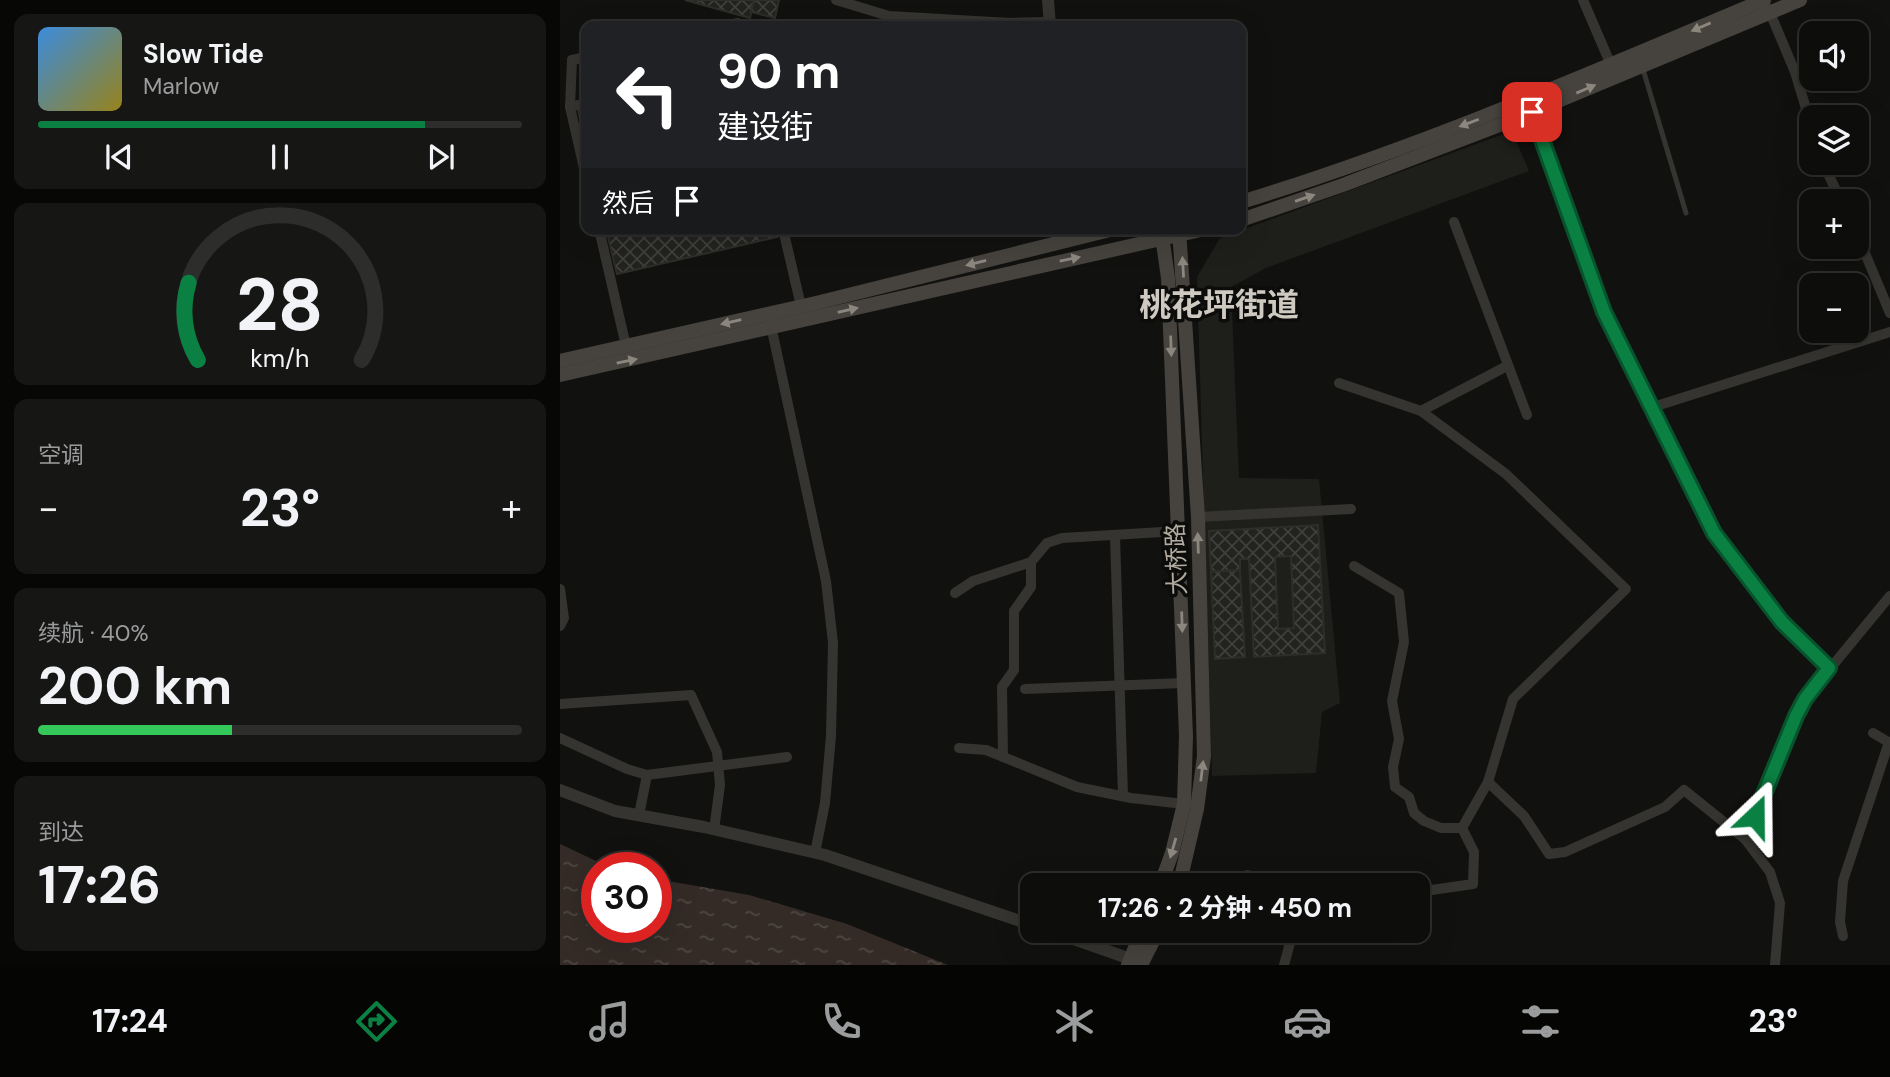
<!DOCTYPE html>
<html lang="zh">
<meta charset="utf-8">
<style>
body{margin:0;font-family:"DM Sans","Noto Sans SC",sans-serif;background:#161614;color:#f1f3f6;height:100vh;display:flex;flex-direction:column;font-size:26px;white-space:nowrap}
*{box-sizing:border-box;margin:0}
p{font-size:23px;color:#9a9c9d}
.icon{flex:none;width:38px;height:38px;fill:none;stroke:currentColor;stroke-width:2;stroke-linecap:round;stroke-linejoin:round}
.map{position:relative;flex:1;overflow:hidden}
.sheet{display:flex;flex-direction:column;gap:14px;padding:14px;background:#070706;width:560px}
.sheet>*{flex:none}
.banner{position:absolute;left:21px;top:21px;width:665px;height:214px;border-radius:14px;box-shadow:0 7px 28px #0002,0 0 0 2px #2d2d2c;background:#202124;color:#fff;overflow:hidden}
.buttons{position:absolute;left:1239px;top:21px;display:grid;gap:14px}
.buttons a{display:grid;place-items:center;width:70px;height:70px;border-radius:14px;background:#0d0d0b;box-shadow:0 7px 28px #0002,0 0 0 2px #2d2d2c;font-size:35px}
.speed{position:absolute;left:21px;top:852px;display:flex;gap:14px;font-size:35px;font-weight:700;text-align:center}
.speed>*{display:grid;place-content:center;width:91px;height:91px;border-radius:50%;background:#0d0d0b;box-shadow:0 7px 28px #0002,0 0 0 2px #2d2d2c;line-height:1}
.speed .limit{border:10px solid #d22;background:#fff;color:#111}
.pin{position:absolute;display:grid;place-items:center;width:60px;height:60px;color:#fff;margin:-30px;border-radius:14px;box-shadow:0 4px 10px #0006}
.me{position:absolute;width:77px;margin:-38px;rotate:23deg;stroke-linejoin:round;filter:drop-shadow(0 0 5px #0008)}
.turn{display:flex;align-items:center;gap:24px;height:147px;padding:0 21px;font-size:32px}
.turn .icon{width:91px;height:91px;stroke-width:2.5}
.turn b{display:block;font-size:49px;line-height:60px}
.then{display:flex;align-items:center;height:66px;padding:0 21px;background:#0003;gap:14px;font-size:26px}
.big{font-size:52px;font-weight:700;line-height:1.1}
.sheet .tile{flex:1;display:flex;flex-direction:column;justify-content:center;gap:10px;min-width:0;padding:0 24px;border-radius:14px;background:#161614}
.sheet .dial{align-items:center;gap:0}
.dial svg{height:182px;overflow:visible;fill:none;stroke:#2d2d2c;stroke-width:7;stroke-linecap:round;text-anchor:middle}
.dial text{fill:#f1f3f6;stroke:none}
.song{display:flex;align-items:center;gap:21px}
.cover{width:84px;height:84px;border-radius:10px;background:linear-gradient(135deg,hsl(210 70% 55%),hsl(50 70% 35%))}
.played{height:7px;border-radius:4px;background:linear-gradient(90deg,#0b8043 80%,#2d2d2c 80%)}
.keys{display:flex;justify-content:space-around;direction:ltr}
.heat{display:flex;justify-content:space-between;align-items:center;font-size:38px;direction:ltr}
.charge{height:10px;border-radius:5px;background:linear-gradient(90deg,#34c759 40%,#2d2d2c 0)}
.trip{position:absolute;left:460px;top:873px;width:410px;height:70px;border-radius:14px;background:#0d0d0b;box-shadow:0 7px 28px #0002,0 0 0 2px #2d2d2c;font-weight:700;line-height:70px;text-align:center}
.tab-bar{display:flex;height:112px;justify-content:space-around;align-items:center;background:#050504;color:#9a9c9d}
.tab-bar .icon{width:49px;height:49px}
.tab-bar .current{color:#0b8043}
.tab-bar b{font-size:32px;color:#f1f3f6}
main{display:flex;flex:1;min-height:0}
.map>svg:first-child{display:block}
.built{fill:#1e1e1b}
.water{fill:url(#water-ripples)}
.building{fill:url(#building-cross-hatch);stroke:#2d2d29;stroke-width:2;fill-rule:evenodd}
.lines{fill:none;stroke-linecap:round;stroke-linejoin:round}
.service{stroke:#363430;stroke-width:5}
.minor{stroke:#363430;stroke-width:10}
.tertiary{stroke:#363430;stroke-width:12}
.secondary{stroke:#46433e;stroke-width:14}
.oneway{fill:#8c877e}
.route-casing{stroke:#07532c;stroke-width:18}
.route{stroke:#0b8043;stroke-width:12}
.labels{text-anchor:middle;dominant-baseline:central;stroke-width:7;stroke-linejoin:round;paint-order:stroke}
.street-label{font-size:24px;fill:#b2aba0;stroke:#0c0c0a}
.district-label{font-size:32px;font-weight:bold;fill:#cec9c1;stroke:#0c0c0a}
</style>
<main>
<section class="sheet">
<div class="tile">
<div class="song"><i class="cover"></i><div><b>Slow Tide</b><p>Marlow</p></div></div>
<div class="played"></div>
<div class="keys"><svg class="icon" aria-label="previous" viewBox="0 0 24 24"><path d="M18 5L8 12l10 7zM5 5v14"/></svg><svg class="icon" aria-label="pause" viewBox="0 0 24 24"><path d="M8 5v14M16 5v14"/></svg><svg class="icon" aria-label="next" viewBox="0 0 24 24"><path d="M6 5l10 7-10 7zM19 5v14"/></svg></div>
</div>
<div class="tile dial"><svg viewBox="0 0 100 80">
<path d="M14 69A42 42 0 1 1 86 69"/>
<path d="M14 69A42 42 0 0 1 10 35" stroke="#0b8043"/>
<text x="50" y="56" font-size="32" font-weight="700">28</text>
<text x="50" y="72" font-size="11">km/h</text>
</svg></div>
<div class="tile"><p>空调</p>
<div class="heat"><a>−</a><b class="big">23°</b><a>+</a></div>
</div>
<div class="tile"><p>续航 · 40%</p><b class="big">200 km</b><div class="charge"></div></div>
<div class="tile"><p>到达</p><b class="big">17:26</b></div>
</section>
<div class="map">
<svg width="1330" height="965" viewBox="0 0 1330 965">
<defs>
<pattern id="water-ripples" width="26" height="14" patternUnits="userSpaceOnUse" patternTransform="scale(1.75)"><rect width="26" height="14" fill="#342b26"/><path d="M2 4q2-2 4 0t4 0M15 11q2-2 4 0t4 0" fill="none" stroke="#4f4742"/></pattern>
<pattern id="building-cross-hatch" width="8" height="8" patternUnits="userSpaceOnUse" patternTransform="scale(1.75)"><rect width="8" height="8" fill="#22221f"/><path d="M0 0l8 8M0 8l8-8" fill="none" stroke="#403f3c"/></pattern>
</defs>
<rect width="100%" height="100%" fill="#11110f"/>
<path class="built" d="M952,131l17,40 -263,97 -35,19 8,191 80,1 21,224 -18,9 -6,61 -104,3 -15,-499 23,-39z"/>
<path class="water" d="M0,844l51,24h-14v60h59v-49l93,16 98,29 101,41h-388z"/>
<g class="building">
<path d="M125,0h69l-4,18z"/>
<path d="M194,0h25l-4,18 -24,-6z"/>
<path d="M26,109v35l-8,-34z"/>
<path d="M46,229h169l2,8 -160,37z"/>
<path d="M758,525l7,128 -71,4 -5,-98h-9v11l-29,2 -2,-41zM731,556l3,72 -16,1 -3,-72z"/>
<path d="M680,570l5,87 -30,2 -4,-87z"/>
</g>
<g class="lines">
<path class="service" d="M1082,66l44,147"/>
<g class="minor">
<path d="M276,0l53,16 121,7 38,-1"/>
<path d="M1023,0l28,65"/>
<path d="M1208,8l27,64 16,53"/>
<path d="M164,26l14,-3v3"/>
<path d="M26,103l-16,4 16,70"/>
<path d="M10,107l2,-47 14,-3"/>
<path d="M970,107l74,205 110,221 68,89 47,46"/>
<path d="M1263,163l18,38"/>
<path d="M894,222l73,193"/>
<path d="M39,229l27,117"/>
<path d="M223,229l18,77"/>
<path d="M1297,234l33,79"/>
<path d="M210,321l56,260 7,62 -2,93 -6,67 -10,50"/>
<path d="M779,383l82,28 86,-45"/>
<path d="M1090,408l240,-76"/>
<path d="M638,517l153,-8"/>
<path d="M555,535l8,261"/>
<path d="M794,566l45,27 5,49 -12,59 7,38 -6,28 2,20 14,10 5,16 10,8 17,7h21"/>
<path d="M0,589l4,29 -4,8"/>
<path d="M395,593l18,-12 58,-19 16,-19 15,-5 117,-7"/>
<path d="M465,689l159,-6"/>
<path d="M0,704l131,-9 26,57 3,33 -6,45"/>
<path d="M1313,733l17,10"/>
<path d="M0,738l67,31 20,6 140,-18"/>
<path d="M399,748l27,2 91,37 54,11 53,6"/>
<path d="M443,757l-1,-70 12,-17v-59l17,-24v-25"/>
<path d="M928,782l36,34 25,38 16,-2 100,-45 19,-17 61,49"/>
<path d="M79,815l8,-40"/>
<path d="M687,875l40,11"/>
<path d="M858,892l55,-8 1,-32 -12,-24 26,-46 25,-83 113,-110 -120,-115 -85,-63"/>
<path d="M706,931l24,12 -6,22"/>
<path d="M1283,936l-3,-14 3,-41 46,-139"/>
<path d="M1215,965l5,-62 -10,-31 -25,-33 21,-45 22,-60 17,-35 85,-103"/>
</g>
<g class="tertiary">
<path d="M488,0l2,26"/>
<path d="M0,790l55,21 89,16 121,28 207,70"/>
<path d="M491,931l88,31"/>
</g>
<g class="secondary">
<path d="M681,202c180,-55 350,-129 523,-202"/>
<path d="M681,220l102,-35 167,-64 290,-121"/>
<path d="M0,361l256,-58 298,-74"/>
<path d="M0,375l645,-146"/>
<path d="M600,886l12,-33 12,-49 2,-68 -18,-458 -7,-49"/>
<path d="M619,886l18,-77 7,-53 -6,-239 -19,-288"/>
<path d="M568,965l14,-34"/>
<path d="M581,965l17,-34"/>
</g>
</g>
<defs><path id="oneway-solid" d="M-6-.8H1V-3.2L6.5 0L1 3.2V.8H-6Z" transform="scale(1.75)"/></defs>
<g class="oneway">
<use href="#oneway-solid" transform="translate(1141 27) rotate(157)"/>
<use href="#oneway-solid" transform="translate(1026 89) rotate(-23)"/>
<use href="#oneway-solid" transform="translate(909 123) rotate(159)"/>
<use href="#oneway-solid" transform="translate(745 198) rotate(-19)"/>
<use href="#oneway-solid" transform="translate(510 259) rotate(-12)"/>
<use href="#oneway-solid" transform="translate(416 263) rotate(166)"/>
<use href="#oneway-solid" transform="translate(623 267) rotate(-93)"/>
<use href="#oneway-solid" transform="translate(288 310) rotate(-13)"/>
<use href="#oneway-solid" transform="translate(171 322) rotate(167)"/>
<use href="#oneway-solid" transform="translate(611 346) rotate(88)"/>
<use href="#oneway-solid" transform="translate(67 361) rotate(-12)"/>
<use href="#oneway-solid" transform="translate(638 543) rotate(-92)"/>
<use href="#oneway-solid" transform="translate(622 622) rotate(88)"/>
<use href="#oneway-solid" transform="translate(642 771) rotate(-83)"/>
<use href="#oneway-solid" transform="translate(613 848) rotate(106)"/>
</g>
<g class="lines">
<defs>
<path id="route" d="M972,112l72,200 110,221 68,89 47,46 -24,31 -9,17 -41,100"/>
</defs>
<use href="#route" class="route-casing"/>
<use href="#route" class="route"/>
</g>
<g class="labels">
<g class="street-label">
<text transform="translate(616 559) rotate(-92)">大桥路</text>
</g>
<g class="district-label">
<text x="659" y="305">桃花坪街道</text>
</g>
</g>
</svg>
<div class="buttons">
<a><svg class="icon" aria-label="sound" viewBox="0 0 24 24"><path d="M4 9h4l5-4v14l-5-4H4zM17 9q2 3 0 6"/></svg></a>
<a><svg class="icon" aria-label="layers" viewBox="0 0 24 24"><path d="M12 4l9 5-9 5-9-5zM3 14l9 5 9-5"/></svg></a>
<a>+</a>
<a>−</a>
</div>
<div class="speed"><div class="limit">30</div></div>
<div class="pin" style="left:972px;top:112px;background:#d93025"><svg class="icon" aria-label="arrive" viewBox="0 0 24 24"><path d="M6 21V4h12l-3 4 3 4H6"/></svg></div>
<svg class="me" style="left:1195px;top:816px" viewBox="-20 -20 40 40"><path d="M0-17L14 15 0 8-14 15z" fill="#0b8043" stroke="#fff" stroke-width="4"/></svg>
<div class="trip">17:26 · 2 分钟 · 450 m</div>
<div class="banner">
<div class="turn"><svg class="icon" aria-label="left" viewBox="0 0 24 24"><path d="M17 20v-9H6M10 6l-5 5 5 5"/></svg><div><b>90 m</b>建设街</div></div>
<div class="then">然后<svg class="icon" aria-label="arrive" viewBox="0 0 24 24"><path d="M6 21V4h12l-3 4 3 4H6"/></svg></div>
</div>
</div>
</main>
<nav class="tab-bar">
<b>17:24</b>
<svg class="icon current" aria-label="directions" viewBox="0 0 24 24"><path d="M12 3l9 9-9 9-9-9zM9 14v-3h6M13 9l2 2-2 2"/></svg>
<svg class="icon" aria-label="music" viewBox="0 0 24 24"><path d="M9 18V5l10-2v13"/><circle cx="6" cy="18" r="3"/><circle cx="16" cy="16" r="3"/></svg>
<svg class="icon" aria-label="phone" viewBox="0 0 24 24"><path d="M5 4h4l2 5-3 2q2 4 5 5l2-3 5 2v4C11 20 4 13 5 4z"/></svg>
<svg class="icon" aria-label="climate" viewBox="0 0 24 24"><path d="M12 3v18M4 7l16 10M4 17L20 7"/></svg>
<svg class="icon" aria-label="car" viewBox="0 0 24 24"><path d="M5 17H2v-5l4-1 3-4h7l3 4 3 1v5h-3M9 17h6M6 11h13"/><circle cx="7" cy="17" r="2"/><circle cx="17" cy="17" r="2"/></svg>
<svg class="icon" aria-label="filters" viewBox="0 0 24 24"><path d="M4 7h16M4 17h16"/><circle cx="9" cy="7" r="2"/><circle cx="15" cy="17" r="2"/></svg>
<b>23°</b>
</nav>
